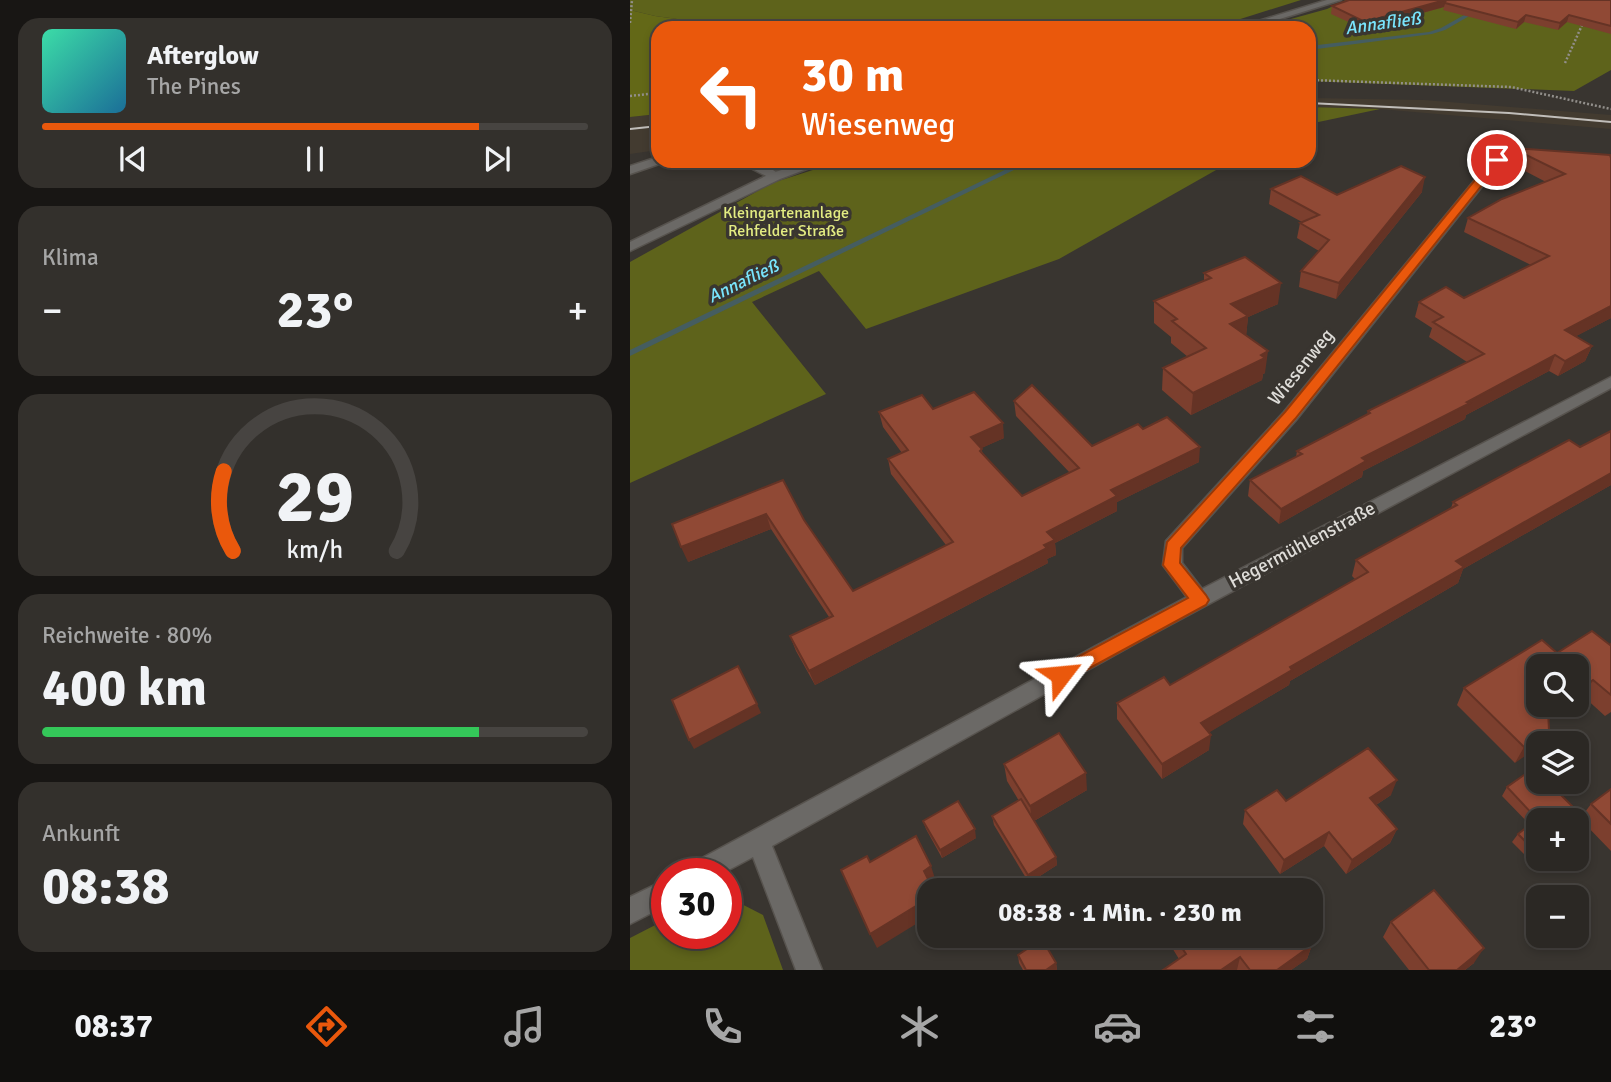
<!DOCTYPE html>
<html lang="de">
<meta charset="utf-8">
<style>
body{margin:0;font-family:Signika,sans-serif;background:#33302c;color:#f1f3f6;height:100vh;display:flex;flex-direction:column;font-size:26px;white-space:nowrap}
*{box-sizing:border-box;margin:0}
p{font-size:23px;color:#a6a6a6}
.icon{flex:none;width:38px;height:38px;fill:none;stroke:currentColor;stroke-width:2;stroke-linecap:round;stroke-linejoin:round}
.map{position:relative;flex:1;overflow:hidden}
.panel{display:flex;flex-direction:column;gap:18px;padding:18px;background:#181614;width:630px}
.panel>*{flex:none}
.top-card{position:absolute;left:21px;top:21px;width:665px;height:147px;border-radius:21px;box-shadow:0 4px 10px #0003,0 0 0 2px #474441;background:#ea580c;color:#fff;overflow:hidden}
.controls{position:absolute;left:896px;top:654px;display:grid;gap:14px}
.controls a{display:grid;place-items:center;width:63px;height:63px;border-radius:14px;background:#2b2824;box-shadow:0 4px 10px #0003,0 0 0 2px #474441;font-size:35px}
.speed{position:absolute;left:21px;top:858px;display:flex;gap:14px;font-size:35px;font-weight:700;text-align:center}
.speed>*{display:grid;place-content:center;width:91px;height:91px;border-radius:50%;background:#2b2824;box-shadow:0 4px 10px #0003,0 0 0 2px #474441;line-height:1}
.speed .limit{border:10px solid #d22;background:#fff;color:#111}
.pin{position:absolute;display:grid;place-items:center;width:60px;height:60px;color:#fff;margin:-30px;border:4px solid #fff;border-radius:50%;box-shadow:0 2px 7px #0007}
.me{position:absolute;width:77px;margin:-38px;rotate:61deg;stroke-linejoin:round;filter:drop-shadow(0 0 5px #0008)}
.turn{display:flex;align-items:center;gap:24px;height:147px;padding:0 35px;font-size:32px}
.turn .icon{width:91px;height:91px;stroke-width:2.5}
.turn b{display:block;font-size:49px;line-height:60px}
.big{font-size:52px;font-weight:800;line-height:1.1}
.panel .tile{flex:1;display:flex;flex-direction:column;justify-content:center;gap:10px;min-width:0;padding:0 24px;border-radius:21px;background:#33302c}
.panel .dial{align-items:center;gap:0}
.dial svg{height:182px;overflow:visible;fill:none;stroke:#474441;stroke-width:7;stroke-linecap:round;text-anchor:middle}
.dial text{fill:#f1f3f6;stroke:none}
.song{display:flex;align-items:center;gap:21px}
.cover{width:84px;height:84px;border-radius:10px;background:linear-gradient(135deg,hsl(160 70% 55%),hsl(200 70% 35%))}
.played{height:7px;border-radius:4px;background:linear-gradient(90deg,#ea580c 80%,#474441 80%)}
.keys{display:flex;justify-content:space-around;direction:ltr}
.heat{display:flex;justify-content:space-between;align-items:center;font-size:38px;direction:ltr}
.charge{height:10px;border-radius:5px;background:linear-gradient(90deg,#34c759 80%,#474441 0)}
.trip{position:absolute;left:287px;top:878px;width:406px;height:70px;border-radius:21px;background:#2b2824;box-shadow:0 4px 10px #0003,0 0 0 2px #474441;font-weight:800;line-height:70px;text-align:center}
.tab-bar{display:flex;height:112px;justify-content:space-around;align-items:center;background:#11100e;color:#a6a6a6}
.tab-bar .icon{width:49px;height:49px}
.tab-bar .on{color:#ea580c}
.tab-bar b{font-size:32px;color:#f1f3f6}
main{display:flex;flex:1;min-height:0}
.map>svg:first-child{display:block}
.built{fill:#433b30}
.green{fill:#5e631b}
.forest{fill:#636817}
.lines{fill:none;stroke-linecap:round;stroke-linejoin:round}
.stream{fill:#455d60;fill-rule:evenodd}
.lane-casing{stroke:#57534e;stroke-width:3}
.street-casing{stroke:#57534e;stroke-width:3}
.path{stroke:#928f8b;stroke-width:2.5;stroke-dasharray:2 2;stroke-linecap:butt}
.lane{fill:#6b6966;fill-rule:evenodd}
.street{fill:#6b6966;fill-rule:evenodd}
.tram{stroke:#c1beba;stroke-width:2}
.wall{fill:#7c3f2e}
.shaded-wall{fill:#653325}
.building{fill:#904935;stroke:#653325;stroke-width:2}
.route{fill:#ea580c;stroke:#983908;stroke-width:2}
.labels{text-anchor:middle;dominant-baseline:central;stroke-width:7;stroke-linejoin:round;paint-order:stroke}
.far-park-label{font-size:16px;fill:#e3ec82;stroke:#393530}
.far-water-label{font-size:18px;font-style:italic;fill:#79e5fd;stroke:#393530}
.street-label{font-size:19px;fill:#dedcd8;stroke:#393530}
</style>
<main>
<section class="panel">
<div class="tile">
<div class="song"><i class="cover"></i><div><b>Afterglow</b><p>The Pines</p></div></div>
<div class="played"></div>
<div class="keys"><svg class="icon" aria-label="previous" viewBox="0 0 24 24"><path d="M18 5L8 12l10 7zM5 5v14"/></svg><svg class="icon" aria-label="pause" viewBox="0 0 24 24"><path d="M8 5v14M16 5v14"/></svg><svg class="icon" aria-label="next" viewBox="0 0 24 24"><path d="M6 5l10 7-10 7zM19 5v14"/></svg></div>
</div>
<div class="tile"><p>Klima</p>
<div class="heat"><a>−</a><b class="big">23°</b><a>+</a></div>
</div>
<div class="tile dial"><svg viewBox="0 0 100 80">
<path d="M14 69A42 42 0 1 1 86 69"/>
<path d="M14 69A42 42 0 0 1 10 34" stroke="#ea580c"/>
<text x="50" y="56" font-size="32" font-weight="700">29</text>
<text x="50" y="72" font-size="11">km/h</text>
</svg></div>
<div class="tile"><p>Reichweite · 80%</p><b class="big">400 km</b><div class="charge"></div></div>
<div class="tile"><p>Ankunft</p><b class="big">08:38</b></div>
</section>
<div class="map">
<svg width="981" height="970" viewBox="0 0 981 970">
<rect width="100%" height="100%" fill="#393530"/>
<g class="built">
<path d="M679,98l115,2 187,15v14l-231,-20 -71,-2z"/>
<path d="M28,114v36l-28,4v-37z"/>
</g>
<g class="green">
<path d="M0,0h671l-89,28h-469l-88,-12 -25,-6z"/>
<path d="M716,0h265v70l-37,21 -265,-10v-53h-51l69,-19z"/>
<path d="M679,107l71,2 -71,15z"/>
<path d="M211,161h391l-173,98 -193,70 -47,-58 -67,31 74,92 -196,89v-221l142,-79z"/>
<path d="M96,896l37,19 20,55h-153v-32l37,-19v14h59z"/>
</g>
<path class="forest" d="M0,10l25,6 88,12h-85v86l-28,3z"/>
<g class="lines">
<g class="stream">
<path d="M861,0h6l-52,30 -13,4 -123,16v-4l120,-14 12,-4z"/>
<path d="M386,161h6l-4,7 -388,188v-6l383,-184z"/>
</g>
<defs>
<g id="lane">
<path d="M28,157v4h6l-2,2 -32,11v-8z"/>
<path d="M107,161l24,1 21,14 -10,3z"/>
</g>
<g id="street">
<path d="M697,0h14l-90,28h-15z"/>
<path d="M863,158l10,2 -207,260 -114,128v15l20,26 409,-212v11l-473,254 -366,204 50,124h-26l-43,-113 -30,16h-35l3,-9 496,-267 -24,-32 3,-24 118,-129z"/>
<path d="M180,161h18l-48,18 -150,72v-9l142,-69z"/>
<path d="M37,879v26l-37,19v-27z"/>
</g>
</defs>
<use href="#lane" class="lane-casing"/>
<use href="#street" class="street-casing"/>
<g class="path">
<path d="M0,23l2,-23"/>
<path d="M935,63l18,-40"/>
<path d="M679,80l202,7 100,22"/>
<path d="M0,96l28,-3"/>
</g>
<use href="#lane" class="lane"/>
<use href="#street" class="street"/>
<g class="tram">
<path d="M679,103l200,10 102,9"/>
<path d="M0,129l28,-3"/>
</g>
</g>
<g class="wall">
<path d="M719,0h262v34l-44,-12 -9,8 -34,-8 -8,7 -73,-19 1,-3 -80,22 -33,-15 1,-8z"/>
<path d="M882,148l99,10v160l-35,18 16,10 -7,15 -27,15 -9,-5 -83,44 -1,4 -102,52 -1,6 -83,47 -31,-28 2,-16 46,-23 1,-6 70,-36 1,-4 99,-49 -38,-25 3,-9 -17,-11 4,-15 45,-4 67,-33 -67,-33 4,-14 78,-36 -38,-20z"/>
<path d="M641,189l66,6 85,-3 -86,107 -37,-12 2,-16 18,-20 -22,-13 3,-15 2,-1 -33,-18z"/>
<path d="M574,273l74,31 -30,13 -2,18 19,38 -2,1 -1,6 -71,35 -29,-25 1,-22 25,-11 -17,-14v-6l-17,-14v-22l50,-20z"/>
<path d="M384,401l78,45 51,-17 56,33 -82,40v9l-62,32 1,12 -9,4 1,4 -233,122 -19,-34 -6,-15 39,-19 -58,-88 -83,33 95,-82 21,40 49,71 93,-46 -55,-71 -3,-15 14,-6 -19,-26 -4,-15 54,-3 71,29 -23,10 2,6 39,42 48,-23 -54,-57z"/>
<path d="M981,431v54l-148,84 -5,14 -168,98 -1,4 -80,47v18l-47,29 -45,-60v-16l53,-18 185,-106 -3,-3 4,-16 95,-52 2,-6 127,-55z"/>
<path d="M981,644v68l-6,4 -22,-20 -6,5v-34l-28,53 -34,43 -58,-58 7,-17 93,-35z"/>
<path d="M374,764l83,26 -53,31 22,36 1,8 -28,18 -35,-58 -2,-9 27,-15 -12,-20z"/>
<path d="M877,787l75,29 9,-12 20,-15v62l-29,-30 -4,5 -1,1v-4l-46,38 -19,-19 6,-8 12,-9 -28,-29z"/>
<path d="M761,795l-15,10 21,24 -7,14 -44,31 -22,-28 -44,28 -37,-50 2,-14 41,-9z"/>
<path d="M293,821l53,17 -34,20 -16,-29z"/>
<path d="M761,922l83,41 -9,7h-56l-26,-33z"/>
<path d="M536,936h139l7,9 -5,14 -16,11h-128l16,-11 -13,-21z"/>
<path d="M388,955l38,8 1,7h-34l-4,-7z"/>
</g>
<g class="shaded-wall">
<path d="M816,0l-2,7 -80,22 1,-7z"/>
<path d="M896,15l-2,7 -8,7 2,-7z"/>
<path d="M939,15l-2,7 -9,8 2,-7z"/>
<path d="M795,177l-3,15 -86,107 3,-16z"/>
<path d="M651,283l-3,21 -30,13 -2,21 -18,8 3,-42z"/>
<path d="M981,306v12l-52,27 6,-15z"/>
<path d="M962,346l-7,15 -27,15 7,-15z"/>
<path d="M638,351l-3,22 -2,1 -1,6 -71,35 2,-22z"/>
<path d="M925,355l-6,16 -83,44 -1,4 -102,52 -1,6 -83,47 2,-15 81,-51z"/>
<path d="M373,423l1,15 -31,14 -2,-15z"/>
<path d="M570,447l-1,15 -82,40v9l-62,32 1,12 -9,4 1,4 -233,122 -6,-14 238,-139 64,-42z"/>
<path d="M981,473v12l-148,84 -5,14 -168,98 -1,4 -89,53 1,-15 255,-162z"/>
<path d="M136,514l5,15 -83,33 -7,-15z"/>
<path d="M963,680l-10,16 -6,5v-10z"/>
<path d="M127,704l4,9 -67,36 -5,-9z"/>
<path d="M926,705h14l-31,22 9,-16z"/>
<path d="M919,730l-8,14h-3v3l-23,16 9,-16z"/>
<path d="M581,735l-2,15 -47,29v-15z"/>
<path d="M456,773l1,17 -55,32 -2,-16z"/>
<path d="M767,780l-6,15 -26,17 5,-14z"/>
<path d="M345,829l1,9 -34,20 -2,-8z"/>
<path d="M767,829l-7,14 -44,31 6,-14z"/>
<path d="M699,832l-5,14 -44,28 4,-14z"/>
<path d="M908,852v4l-7,5 6,-8z"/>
<path d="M426,857l1,8 -28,18 -1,-8z"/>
<path d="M301,866l5,16 -7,4 -5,-15z"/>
<path d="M299,898v18l-52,32 -7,-14z"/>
<path d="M682,945l-5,14 -16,11h-14z"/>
<path d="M854,948l-10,15 -9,7h-8z"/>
<path d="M610,957l-3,13h-16z"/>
<path d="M426,963l1,7h-11z"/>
</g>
<g class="building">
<path d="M719,0h96l-80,22 -33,-16z"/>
<path d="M816,0h165v26l-42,-11 -9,8 -34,-8 -8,7 -73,-19z"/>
<path d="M882,148l98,7 1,3v148l-46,24 27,16 -27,15 -10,-6 -88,47 3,1 -108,55 4,3 -85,48 -31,-29 52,-26 -5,-3 73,-38 -2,-2 116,-57 -51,-32 10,-5 -24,-15 27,-15 18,11 85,-42 -81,-38 34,-19 63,-25z"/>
<path d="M771,166l24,11 -86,106 -38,-12 28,-31 -29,-17 19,-8 -48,-26 30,-13 36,19z"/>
<path d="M615,257l36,26 -50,21 17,12 -18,8 38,27 -7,4 4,3 -72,35 -30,-25 43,-20 -34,-27 5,-2 -23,-18 57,-23 -7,-5z"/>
<path d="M402,385l60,61 46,-22 5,5 24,-12 33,30 -89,43 6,6 -70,36 8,8 -11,5 3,3 -238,123 -19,-35 43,-20 -67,-102 -85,33 -9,-23 111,-44 21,40 49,71 100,-49 -65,-83 20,-9 -29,-38 43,-17 11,14 41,-17 29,31 -32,14 11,12 -2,2 42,45 57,-28 -65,-67z"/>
<path d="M981,431v42l-155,88 8,6 -174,100 2,3 -91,53 10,12 -49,29 -45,-61 47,-26 6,8 198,-113 -12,-12 101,-55 -4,-3 116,-62 11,7z"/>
<path d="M962,631l18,14 1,-1v51l-18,-15 -16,11v-24h-39v38h18l-8,6 1,19 -25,17 -60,-59 78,-48 15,13z"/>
<path d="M108,666l19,38 -68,36 -17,-40z"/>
<path d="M429,733l27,40 -56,33 -26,-42z"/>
<path d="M738,748l29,32 -27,18 27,31 -45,31 -23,-28 -45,28 -39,-50 32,-20 9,11z"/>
<path d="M904,768l4,4v10h10l36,36 -7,5v-2h-39v31l-1,1 -19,-19 19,-15 -30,-32z"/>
<path d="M981,789v35l-20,-20z"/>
<path d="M391,799l35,58 -28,18 -36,-59z"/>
<path d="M328,801l17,28 -35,21 -17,-29z"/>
<path d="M286,836l15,30 -7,5 10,20h-5v7l-59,36 -29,-64 26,-14 3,6z"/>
<path d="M804,890l50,58 -27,22h-28l-38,-48z"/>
<path d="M544,936h131l7,9 -35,25h-27l-10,-13 -19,13h-58l23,-16z"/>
<path d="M412,939l14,24 -10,7h-20l-8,-15z"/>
</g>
<path class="route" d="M863,158l9,2 -207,259 -114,129 -1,15 26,32 3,5 -3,5 -138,75 -7,3 -6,-3 -3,-5 3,-6 133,-71 -25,-33 4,-23 118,-130z"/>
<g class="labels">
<g class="far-park-label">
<text x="156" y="213">Kleingartenanlage<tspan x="156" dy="18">Rehfelder Straße</tspan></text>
</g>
<g class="far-water-label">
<text transform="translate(753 23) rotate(-8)">Annafließ</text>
<text transform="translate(113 281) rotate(-26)">Annafließ</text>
</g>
<g class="street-label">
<text transform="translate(671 367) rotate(-51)">Wiesenweg</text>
<text transform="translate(672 545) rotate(-28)">Hegermühlenstraße</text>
</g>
</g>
</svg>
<div class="controls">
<a><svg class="icon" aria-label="search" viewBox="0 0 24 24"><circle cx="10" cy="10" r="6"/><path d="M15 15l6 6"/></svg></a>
<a><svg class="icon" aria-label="layers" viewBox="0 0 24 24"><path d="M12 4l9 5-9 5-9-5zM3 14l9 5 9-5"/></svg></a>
<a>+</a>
<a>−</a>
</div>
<div class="speed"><div class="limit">30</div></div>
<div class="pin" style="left:867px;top:160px;background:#d93025"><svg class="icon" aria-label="arrive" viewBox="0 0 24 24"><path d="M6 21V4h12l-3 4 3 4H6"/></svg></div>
<svg class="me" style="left:431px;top:675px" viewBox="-20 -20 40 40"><path d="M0-17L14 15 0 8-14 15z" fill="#ea580c" stroke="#fff" stroke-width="4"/></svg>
<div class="trip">08:38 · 1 Min. · 230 m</div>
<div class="top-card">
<div class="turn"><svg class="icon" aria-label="left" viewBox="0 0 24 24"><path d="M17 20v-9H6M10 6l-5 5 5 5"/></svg><div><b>30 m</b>Wiesenweg</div></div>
</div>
</div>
</main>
<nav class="tab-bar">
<b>08:37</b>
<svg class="icon on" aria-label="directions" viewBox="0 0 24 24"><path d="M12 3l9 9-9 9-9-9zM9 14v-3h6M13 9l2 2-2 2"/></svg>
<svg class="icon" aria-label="music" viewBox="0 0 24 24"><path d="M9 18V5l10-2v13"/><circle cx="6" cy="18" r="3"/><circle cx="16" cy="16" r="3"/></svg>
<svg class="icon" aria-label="phone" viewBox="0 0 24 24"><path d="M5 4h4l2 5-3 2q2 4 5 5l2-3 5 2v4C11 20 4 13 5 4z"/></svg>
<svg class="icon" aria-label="climate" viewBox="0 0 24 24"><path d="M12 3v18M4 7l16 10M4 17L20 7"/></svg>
<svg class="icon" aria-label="car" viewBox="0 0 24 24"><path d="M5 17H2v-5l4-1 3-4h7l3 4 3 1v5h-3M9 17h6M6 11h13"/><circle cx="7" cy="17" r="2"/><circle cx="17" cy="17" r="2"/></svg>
<svg class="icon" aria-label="filters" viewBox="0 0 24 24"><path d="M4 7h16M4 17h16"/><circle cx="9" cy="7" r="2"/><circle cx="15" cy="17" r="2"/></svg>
<b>23°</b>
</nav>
